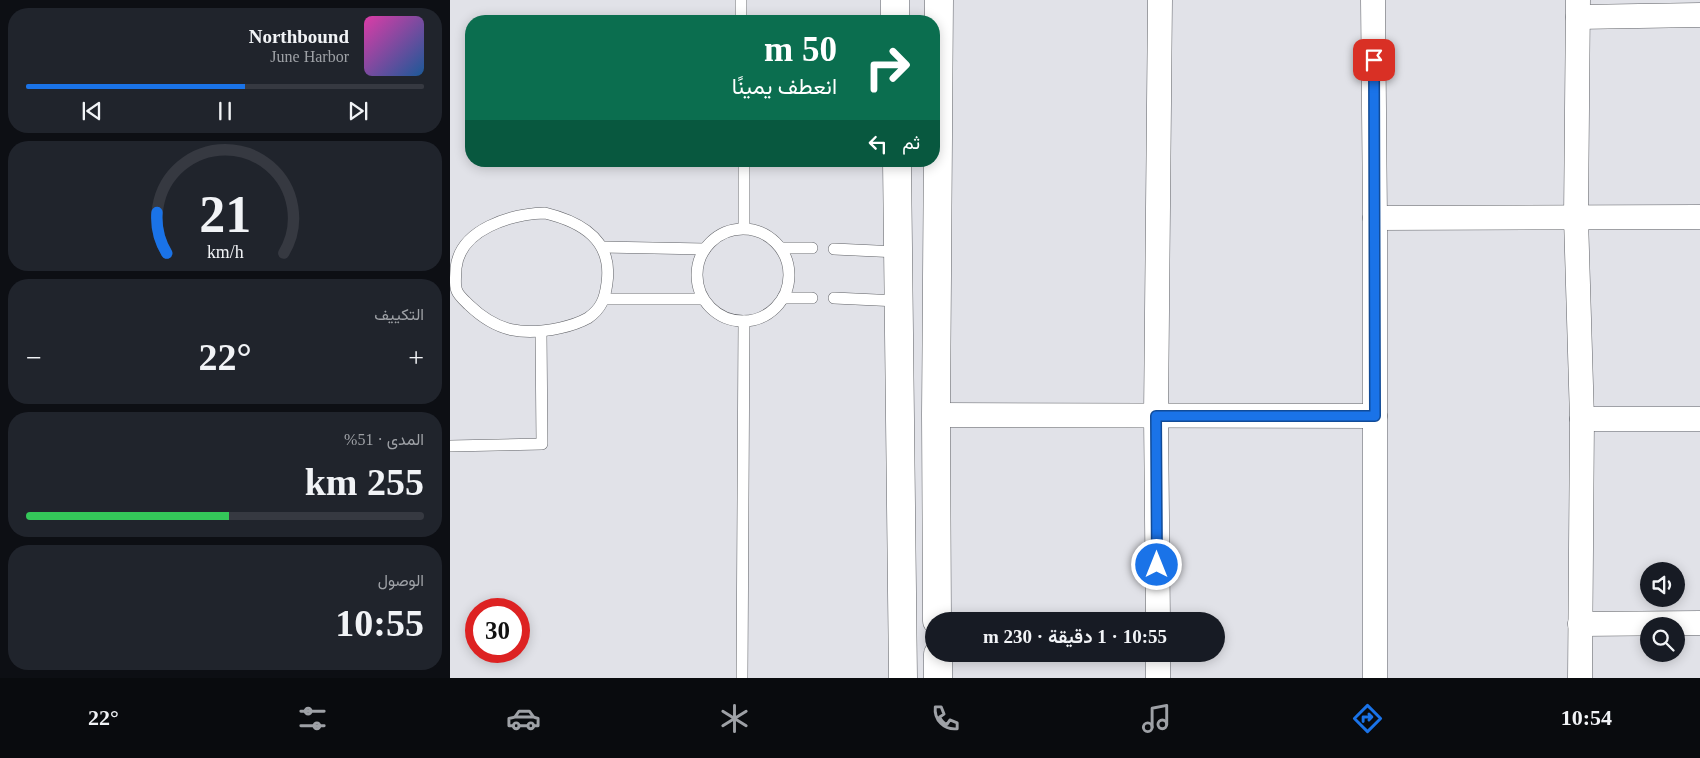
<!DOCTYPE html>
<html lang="ar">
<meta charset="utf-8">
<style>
body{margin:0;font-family:"Times New Roman",Vazirmatn,serif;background:#20242c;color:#f1f3f6;direction:rtl;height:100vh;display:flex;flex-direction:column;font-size:19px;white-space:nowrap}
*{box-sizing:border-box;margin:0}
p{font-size:16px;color:#9ea1a6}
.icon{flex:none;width:28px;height:28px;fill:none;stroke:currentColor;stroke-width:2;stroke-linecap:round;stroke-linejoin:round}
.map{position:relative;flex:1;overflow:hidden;direction:ltr}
.side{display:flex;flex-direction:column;gap:8px;padding:8px;background:#0d0f14;width:450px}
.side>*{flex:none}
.top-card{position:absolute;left:15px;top:15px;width:475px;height:152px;border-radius:20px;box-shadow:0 2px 12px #0003;direction:rtl;background:#0b6e4f;color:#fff;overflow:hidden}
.buttons{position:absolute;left:1190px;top:562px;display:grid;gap:10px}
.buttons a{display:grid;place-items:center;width:45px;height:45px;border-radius:50%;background:#171b24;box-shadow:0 2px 12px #0003;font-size:25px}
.speed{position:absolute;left:15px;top:598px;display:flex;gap:10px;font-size:25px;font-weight:700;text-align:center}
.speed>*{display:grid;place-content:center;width:65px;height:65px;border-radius:50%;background:#171b24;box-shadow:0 2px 12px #0003;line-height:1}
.speed .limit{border:8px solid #d22;background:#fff;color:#111}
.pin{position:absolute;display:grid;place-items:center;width:42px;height:42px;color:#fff;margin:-21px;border-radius:10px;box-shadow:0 2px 8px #0006}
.me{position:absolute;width:55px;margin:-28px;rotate:0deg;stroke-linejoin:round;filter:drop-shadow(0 0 4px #0008)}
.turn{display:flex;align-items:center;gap:18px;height:105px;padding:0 20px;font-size:22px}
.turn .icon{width:65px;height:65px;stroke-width:2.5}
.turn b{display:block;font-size:35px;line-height:42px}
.then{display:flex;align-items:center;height:48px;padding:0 20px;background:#0003;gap:10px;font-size:19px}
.big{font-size:38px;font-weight:600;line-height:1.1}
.side .card{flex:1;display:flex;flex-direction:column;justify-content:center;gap:8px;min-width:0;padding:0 18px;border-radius:20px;background:#20242c}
.side .dial{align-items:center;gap:0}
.dial svg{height:130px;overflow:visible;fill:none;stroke:#363941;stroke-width:7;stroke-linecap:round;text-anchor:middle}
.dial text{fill:#f1f3f6;stroke:none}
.song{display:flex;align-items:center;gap:15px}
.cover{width:60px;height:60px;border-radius:8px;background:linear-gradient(135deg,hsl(320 70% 55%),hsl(210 70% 35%))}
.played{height:5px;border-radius:2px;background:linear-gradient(90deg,#1a73e8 55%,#363941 55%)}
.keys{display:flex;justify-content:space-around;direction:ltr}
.heat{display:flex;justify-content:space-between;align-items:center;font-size:28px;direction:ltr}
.charge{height:8px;border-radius:4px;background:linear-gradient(90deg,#34c759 51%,#363941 0)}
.trip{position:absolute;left:475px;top:612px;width:300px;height:50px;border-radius:25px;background:#171b24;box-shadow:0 2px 12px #0003;font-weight:600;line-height:50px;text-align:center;direction:rtl}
.menu{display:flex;height:80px;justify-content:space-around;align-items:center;background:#090b0e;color:#9ea1a6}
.menu .icon{width:35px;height:35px}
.menu .on{color:#1a73e8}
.menu b{font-size:22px;color:#f1f3f6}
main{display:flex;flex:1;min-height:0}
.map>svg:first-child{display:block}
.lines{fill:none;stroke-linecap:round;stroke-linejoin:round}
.service-casing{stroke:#5f6166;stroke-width:12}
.minor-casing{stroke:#5f6166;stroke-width:25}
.tertiary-casing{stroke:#5f6166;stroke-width:29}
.service{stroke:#fff;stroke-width:11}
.minor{stroke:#fff;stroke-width:24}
.tertiary{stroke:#fff;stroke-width:28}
.route-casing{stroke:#114b97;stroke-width:12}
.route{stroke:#1a73e8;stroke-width:9}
</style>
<main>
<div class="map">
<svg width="1250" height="678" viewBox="0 0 1250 678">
<rect width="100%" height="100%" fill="#e1e2e8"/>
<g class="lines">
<defs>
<g id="service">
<path d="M291,0v21"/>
<path d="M95,213c37,9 68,27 62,70 -2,16 -6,26 -19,35 -9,5 -19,8 -28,10 -37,8 -63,4 -91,-23 -4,-4 -10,-9 -12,-14 -3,-6 -1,-16 -1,-23 4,-39 55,-54 89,-55z"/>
<path d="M294,228v-67"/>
<circle cx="293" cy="275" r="46"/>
<path d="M152,247l103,2"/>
<path d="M331,248h31"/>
<path d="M384,249l64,3"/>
<path d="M333,298h29"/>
<path d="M384,298l64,3"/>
<path d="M154,299h99"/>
<path d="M0,446l92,-2 -1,-112"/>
<path d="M292,678l2,-357"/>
</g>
<g id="minor">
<path d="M923,0l2,218v460"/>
<path d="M1128,0l-2,218 6,201 -2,259"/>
<path d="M1128,17l122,-2"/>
<path d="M925,218l325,-1"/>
<path d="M486,415l439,1"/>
<path d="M1132,419h118"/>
<path d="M708,621l-2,-205 4,-416"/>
<path d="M1130,624l120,-1"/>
<path d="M708,654v24"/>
</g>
<g id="tertiary">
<path d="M445,0v21"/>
<path d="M447,161l6,517"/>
<path d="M487,621l-1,-206 3,-415"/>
<path d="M488,654v24"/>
</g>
</defs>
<use href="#service" class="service-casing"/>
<use href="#minor" class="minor-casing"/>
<use href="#tertiary" class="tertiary-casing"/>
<use href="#service" class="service"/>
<use href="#minor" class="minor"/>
<use href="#tertiary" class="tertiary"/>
</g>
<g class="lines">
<defs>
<path id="route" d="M707,565l-1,-149h219l-1,-356"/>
</defs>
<use href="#route" class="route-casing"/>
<use href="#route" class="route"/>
</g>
</svg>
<div class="buttons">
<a><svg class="icon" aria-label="sound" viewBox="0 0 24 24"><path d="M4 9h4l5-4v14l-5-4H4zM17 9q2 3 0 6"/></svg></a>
<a><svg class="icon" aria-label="search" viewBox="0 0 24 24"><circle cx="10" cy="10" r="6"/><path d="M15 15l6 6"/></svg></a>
</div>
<div class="speed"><div class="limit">30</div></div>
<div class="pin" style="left:924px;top:60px;background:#d93025"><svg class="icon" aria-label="arrive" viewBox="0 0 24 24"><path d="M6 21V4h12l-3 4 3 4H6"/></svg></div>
<svg class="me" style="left:707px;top:565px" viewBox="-20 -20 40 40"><circle r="17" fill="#1a73e8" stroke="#fff" stroke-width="3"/><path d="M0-11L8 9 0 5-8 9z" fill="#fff"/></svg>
<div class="trip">10:55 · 1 دقيقة · 230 m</div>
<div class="top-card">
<div class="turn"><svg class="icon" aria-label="right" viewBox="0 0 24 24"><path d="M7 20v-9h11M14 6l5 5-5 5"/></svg><div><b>50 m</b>انعطف يمينًا</div></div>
<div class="then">ثم<svg class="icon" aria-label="left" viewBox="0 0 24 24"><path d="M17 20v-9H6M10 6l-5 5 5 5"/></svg></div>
</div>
</div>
<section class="side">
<div class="card">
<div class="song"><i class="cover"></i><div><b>Northbound</b><p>June Harbor</p></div></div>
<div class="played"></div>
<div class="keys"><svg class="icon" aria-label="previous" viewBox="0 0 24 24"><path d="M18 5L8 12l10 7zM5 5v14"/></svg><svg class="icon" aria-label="pause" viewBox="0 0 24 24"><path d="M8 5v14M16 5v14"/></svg><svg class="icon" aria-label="next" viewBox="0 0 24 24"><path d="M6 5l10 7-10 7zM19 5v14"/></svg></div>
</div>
<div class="card dial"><svg viewBox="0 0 100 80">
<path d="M14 69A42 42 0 1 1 86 69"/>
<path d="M14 69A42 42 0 0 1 8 44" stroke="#1a73e8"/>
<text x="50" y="56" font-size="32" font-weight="700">21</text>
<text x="50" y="72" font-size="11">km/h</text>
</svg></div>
<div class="card"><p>التكييف</p>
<div class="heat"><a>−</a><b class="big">22°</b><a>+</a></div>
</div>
<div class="card"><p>المدى · 51%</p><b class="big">255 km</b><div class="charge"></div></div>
<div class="card"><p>الوصول</p><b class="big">10:55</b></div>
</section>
</main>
<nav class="menu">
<b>10:54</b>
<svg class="icon on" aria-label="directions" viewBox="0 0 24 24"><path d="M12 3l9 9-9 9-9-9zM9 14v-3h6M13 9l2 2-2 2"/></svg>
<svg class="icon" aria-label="music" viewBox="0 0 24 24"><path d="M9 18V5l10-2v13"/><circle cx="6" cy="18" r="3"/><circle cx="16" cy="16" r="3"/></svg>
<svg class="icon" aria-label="phone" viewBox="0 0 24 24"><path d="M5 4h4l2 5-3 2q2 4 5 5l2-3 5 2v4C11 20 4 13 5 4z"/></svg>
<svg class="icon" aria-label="climate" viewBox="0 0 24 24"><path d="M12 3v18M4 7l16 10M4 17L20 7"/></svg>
<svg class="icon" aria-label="car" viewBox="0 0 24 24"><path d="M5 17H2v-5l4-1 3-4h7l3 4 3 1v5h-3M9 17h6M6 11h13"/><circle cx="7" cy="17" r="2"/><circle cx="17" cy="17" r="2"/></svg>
<svg class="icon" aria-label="filters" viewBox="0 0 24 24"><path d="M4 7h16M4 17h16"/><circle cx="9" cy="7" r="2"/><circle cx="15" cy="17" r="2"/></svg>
<b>22°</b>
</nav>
